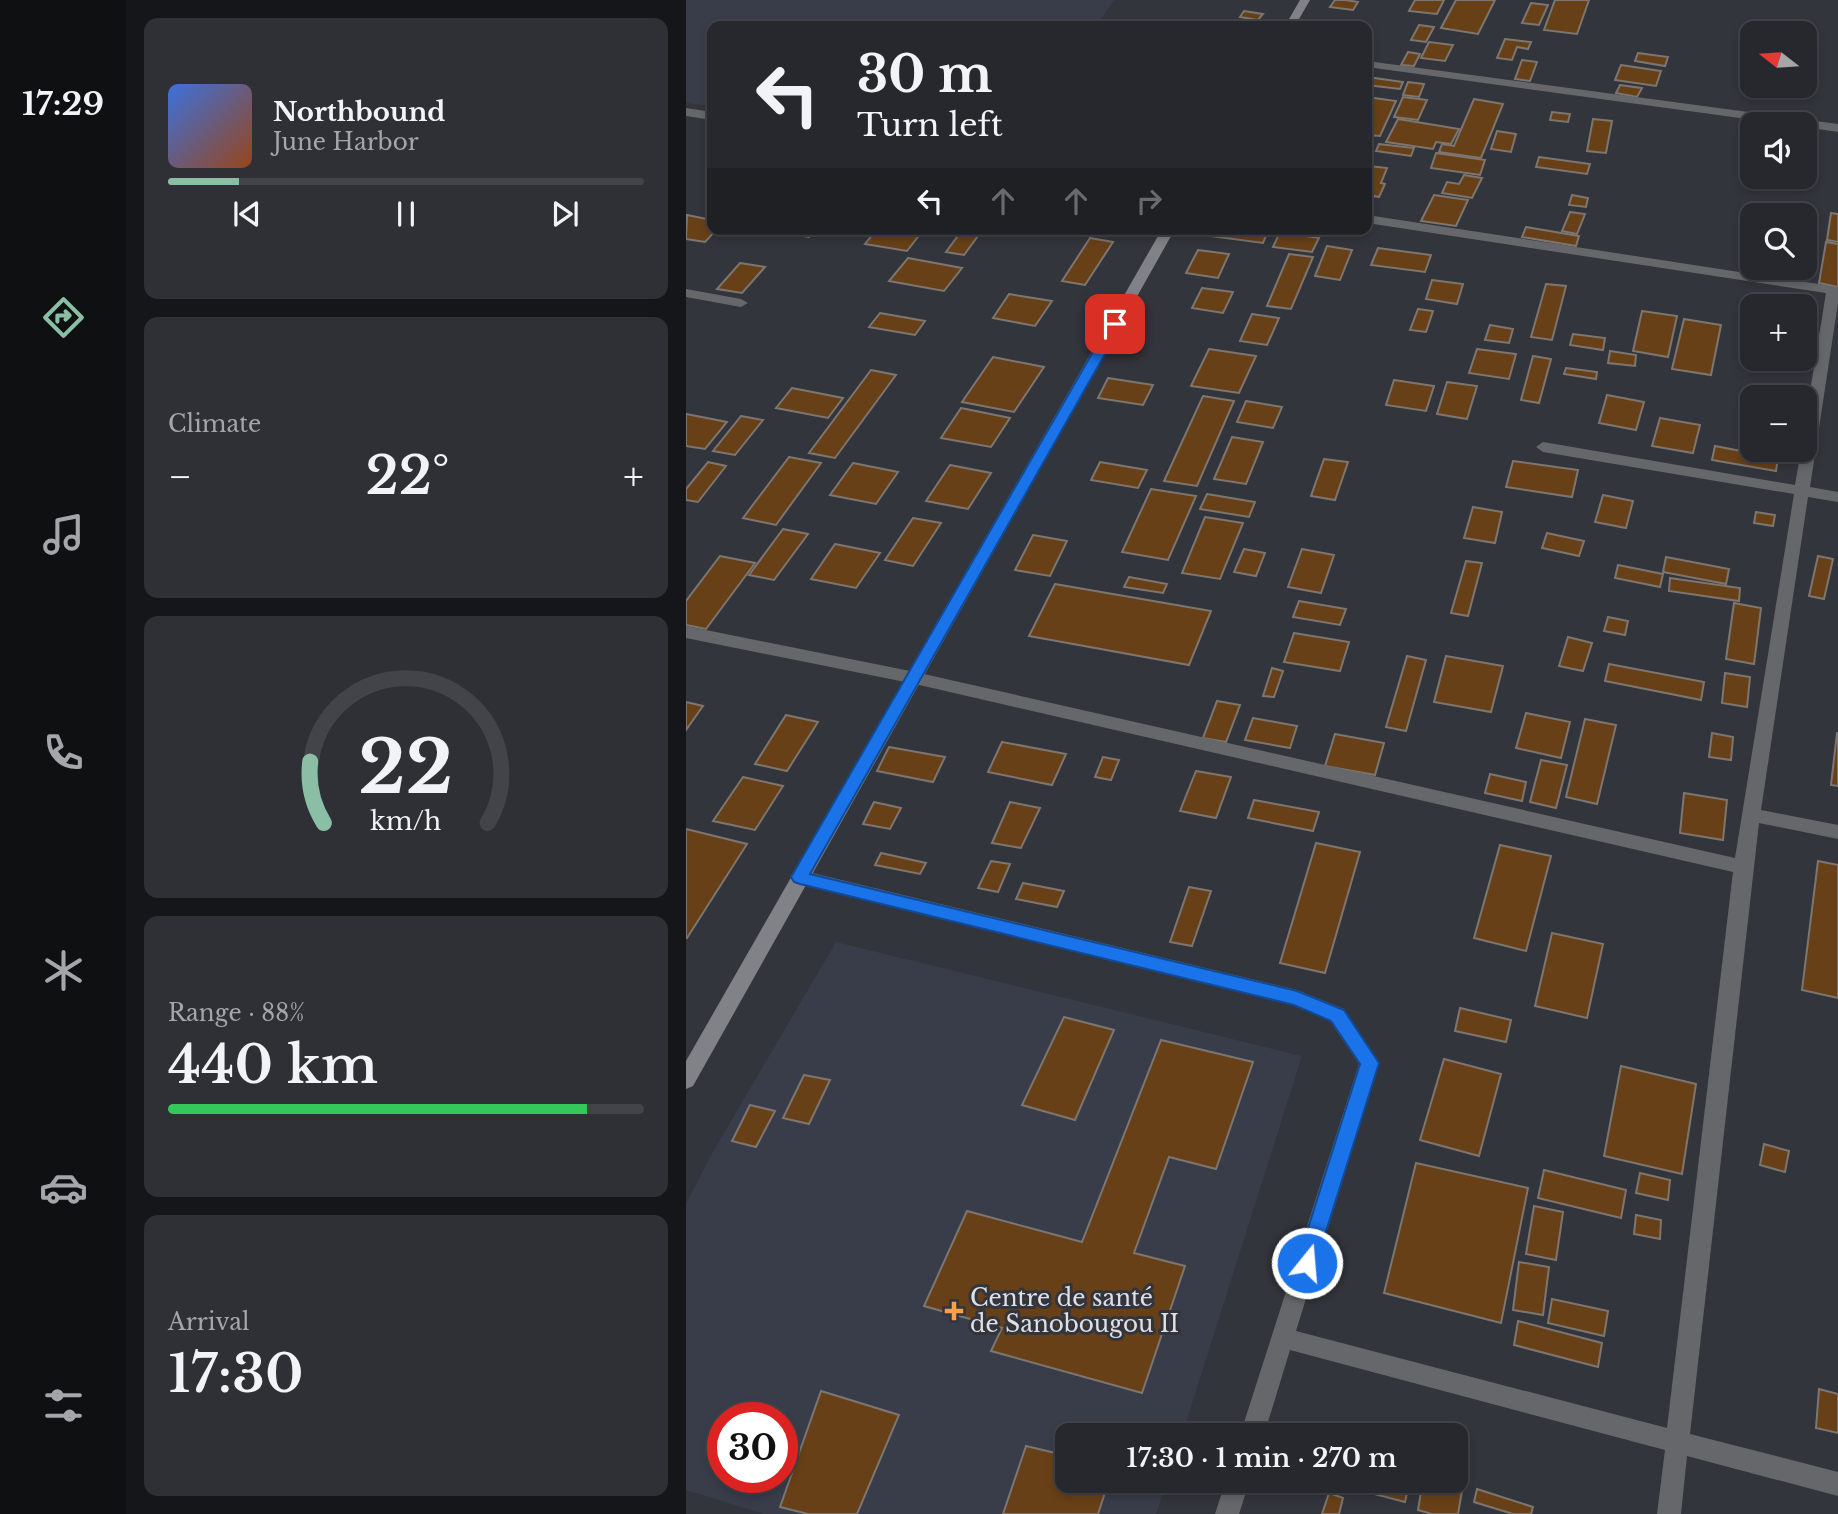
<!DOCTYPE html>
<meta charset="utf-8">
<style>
body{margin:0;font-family:"Libre Baskerville",serif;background:#2e3035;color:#f1f3f6;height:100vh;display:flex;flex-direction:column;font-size:26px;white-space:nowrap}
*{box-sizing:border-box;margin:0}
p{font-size:23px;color:#a4a6aa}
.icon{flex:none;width:38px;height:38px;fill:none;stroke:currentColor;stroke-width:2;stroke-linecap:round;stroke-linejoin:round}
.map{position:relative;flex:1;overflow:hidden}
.drawer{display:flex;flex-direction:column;gap:18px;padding:18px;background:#151619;width:560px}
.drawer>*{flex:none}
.top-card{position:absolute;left:21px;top:21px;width:665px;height:214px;border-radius:14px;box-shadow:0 4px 10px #0003,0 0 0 2px #424449;background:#26282d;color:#f1f3f6;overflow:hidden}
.needle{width:46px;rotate:287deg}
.fabs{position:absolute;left:1054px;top:21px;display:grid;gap:14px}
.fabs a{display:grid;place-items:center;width:77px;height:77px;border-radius:14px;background:#26282d;box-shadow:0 4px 10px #0003,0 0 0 2px #424449;font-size:35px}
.speed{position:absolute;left:21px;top:1402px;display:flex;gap:14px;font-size:35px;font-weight:700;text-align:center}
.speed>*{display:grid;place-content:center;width:91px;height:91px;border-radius:50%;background:#26282d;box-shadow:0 4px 10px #0003,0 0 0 2px #424449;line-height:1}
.speed .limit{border:10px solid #d22;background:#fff;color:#111}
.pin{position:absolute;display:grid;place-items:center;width:60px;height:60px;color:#fff;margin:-30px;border-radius:14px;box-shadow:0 4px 10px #0006}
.me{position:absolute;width:77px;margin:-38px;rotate:17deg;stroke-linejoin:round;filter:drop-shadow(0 0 5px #0008)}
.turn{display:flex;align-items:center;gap:24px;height:147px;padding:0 35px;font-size:32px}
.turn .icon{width:91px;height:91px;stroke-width:2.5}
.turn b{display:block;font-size:49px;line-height:60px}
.lanes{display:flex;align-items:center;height:66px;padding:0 35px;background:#0003;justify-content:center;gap:35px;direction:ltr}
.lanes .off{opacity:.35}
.big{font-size:52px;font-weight:600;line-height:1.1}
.drawer .widget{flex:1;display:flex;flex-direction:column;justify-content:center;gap:10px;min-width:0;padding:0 24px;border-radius:14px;background:#2e3035}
.drawer .dial{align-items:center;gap:0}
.dial svg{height:182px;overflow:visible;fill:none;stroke:#424449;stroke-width:7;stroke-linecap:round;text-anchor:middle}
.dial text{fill:#f1f3f6;stroke:none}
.song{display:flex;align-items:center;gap:21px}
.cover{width:84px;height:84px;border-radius:10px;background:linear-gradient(135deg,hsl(220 70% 55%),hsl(20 70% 35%))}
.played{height:7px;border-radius:4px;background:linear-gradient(90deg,#8abfa5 15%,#424449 15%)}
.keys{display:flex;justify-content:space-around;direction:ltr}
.heat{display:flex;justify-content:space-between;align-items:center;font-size:38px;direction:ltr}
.charge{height:10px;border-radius:5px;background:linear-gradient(90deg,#34c759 88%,#424449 0)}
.trip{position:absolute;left:369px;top:1423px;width:413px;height:70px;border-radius:14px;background:#26282d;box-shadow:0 4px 10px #0003,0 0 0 2px #424449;font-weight:600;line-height:70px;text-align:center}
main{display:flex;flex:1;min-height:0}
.tab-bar{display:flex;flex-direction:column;width:126px;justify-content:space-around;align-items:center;background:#0f1012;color:#a4a6aa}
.tab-bar .icon{width:49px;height:49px}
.tab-bar .current{color:#8abfa5}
.tab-bar b{font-size:32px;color:#f1f3f6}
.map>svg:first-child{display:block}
.built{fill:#393d4a;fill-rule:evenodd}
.building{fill:#684017;stroke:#7d7670;stroke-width:2}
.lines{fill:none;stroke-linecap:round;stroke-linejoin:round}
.service{fill:#66676b;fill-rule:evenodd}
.minor{fill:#66676b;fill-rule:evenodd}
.secondary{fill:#818288;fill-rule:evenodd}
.route{fill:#1a73e8;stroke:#114b97;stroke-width:2}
.poi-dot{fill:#f7a149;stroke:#33353c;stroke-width:2.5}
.labels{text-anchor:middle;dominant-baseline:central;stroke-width:6;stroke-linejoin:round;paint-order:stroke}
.near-poi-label{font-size:23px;fill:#dfe0e5;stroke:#33353c;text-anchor:start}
</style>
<main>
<nav class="tab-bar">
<b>17:29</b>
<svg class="icon current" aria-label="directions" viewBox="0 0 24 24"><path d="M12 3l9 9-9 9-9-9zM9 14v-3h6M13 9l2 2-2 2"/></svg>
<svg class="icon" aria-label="music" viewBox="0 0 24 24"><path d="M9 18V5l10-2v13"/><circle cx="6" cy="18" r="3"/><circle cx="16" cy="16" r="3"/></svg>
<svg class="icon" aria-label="phone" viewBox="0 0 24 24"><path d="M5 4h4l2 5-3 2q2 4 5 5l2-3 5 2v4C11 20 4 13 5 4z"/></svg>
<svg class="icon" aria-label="climate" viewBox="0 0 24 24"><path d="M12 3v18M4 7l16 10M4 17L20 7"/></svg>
<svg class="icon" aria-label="car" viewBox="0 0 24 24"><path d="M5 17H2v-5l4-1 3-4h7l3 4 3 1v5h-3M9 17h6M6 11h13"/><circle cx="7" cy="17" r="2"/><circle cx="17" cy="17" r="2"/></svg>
<svg class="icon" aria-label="filters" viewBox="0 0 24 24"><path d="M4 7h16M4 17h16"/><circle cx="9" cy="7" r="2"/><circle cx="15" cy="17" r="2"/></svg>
</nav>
<section class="drawer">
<div class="widget">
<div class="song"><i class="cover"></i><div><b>Northbound</b><p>June Harbor</p></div></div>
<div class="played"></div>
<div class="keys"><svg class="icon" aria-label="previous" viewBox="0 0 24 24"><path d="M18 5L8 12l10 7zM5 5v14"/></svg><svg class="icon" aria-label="pause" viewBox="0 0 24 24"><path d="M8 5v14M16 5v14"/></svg><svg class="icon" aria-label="next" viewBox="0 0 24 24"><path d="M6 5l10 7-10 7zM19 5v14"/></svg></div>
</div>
<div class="widget"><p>Climate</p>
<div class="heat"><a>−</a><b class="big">22°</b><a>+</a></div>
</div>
<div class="widget dial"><svg viewBox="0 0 100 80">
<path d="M14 69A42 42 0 1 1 86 69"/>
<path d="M14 69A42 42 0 0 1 8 42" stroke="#8abfa5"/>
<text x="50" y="56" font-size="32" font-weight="700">22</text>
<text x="50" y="72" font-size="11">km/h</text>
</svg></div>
<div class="widget"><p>Range · 88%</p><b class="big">440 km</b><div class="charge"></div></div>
<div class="widget"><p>Arrival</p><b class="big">17:30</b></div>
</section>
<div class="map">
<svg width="1152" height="1514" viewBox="0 0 1152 1514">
<rect width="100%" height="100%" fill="#33353c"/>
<g class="built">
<path d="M0,0h428l-18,26h-384v80l-26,-3z"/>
<path d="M150,942l466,114 -120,379h-114v45l99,1 -11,33h-392l-78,-24v-286l24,-47zM37,1418h59v59h-59z"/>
</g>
<g class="building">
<path d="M649,0h11l12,2 -5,8 -23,-3z"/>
<path d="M729,0h29l-7,14 -28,-3z"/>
<path d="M770,0h39l-17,34 -37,-6z"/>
<path d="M869,0h34l-12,34 -33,-4z"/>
<path d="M845,3l17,2 -9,20 -17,-2z"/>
<path d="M558,11l19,3 -5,6 -18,-3z"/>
<path d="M733,25l15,2 -8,15 -15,-2z"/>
<path d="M819,39l26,3 -3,7 -11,-2 -5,13 -15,-2z"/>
<path d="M743,42l24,3 -8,16 -24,-3z"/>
<path d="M722,52l12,2 -6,12 -13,-1z"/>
<path d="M952,53l30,4 -3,9 -30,-5z"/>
<path d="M836,60l15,2 -7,19 -15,-2z"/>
<path d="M935,65l40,6 -5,15 -41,-6z"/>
<path d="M681,78v-1l36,5 -3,7 -33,-4z"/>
<path d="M722,82l16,2 -5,13 -16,-2z"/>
<path d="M934,85l22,3 -5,9 -21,-4z"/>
<path d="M681,97l29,4 -16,35 -13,-1z"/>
<path d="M717,97l24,3 -9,20 -24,-3z"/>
<path d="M788,99l29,5 -22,54 -42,-6 3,-8 12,2z"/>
<path d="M866,112l18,2 -2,8 -18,-2z"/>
<path d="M712,119l61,10 -8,15 -15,-2 -3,7 -47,-7z"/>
<path d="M907,119l19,2 -6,32 -19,-2z"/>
<path d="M811,131l19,3 -5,18 -20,-3z"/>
<path d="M693,144l35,4 -3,8 -35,-5z"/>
<path d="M750,153l49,7 -5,15 -49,-7z"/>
<path d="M853,157l51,7 -3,10 -51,-7z"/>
<path d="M683,166l18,2 -6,15 4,1 -6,13 -5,-1 -4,8 -3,-1z"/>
<path d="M778,175l18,3 -10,20 -30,-5 5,-11 12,2z"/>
<path d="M748,195l34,5 -12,26 -35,-5z"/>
<path d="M886,195l16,3 -2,9 -17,-2z"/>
<path d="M884,212l15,2 -8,20 -15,-3z"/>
<path d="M1145,213l7,1v28l-11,-2z"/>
<path d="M1,215l25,5v9h5l-12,13 -19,-3z"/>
<path d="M840,227l53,9 -3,10 -54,-9z"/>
<path d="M102,229h28l-7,8 -24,-4z"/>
<path d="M191,229h47l-17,22 -42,-7z"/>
<path d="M277,229h20l-19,26 -18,-3z"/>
<path d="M527,229h56l-6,14 -53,-7z"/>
<path d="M594,232l39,6 -7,14 -39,-5z"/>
<path d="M404,238l23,4 -28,43 -23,-4z"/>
<path d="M1140,242l12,2v43l-19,-4z"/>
<path d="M641,246l25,4 -12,30 -25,-4z"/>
<path d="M692,248l53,7 -6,17 -54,-7z"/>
<path d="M512,250l31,4 -11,24 -32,-5z"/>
<path d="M603,254l24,3 -22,52 -24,-3z"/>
<path d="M222,258l54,10 -18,23 -55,-10z"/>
<path d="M54,263l25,4 -23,26 -25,-4z"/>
<path d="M746,280l31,4 -6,20 -31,-5z"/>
<path d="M860,284l20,2 -14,54 -21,-3z"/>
<path d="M516,288l31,4 -10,21 -31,-5z"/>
<path d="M323,294l43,7 -17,25 -42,-8z"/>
<path d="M732,309l15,2 -7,21 -16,-2z"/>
<path d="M956,311l35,5 -9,41 -35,-6z"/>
<path d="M194,313l45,8 -10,14 -46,-8z"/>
<path d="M566,314l27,4 -12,27 -27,-4z"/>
<path d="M998,319l37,6 -10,50 -39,-6z"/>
<path d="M804,325l23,4 -4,14 -24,-3z"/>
<path d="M887,334l32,4 -2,12 -33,-5z"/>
<path d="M523,349l47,7 -17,37 -48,-7z"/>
<path d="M791,349l39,5 -7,25 -40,-6z"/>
<path d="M924,351l26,4 -1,11 -27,-3z"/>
<path d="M847,356l18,3 -12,44 -18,-3z"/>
<path d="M307,357l51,10 -30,45 -52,-10z"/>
<path d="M880,368l31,4 -1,7 -32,-5z"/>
<path d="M185,370l25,5 -61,83 -26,-5z"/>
<path d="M422,378l45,7 -10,20 -45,-7z"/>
<path d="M708,380l40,6 -8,25 -40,-6z"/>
<path d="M761,382l30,4 -10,33 -30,-5z"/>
<path d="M106,388l51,10 -15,20 -52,-10z"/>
<path d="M921,395l37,7 -8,28 -37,-7z"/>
<path d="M517,396l31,5 -37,85 -33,-5z"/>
<path d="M560,401l36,6 -9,21 -36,-6z"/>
<path d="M275,408l49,10 -19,29 -50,-9z"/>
<path d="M0,414l41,8 -22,27 -19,-3z"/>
<path d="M55,416l22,4 -28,35 -22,-4z"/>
<path d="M974,418l40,7 -7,28 -41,-7z"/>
<path d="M546,437l31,5 -17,42 -32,-5z"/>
<path d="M1029,446l63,12 -2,13 -64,-11z"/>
<path d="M103,457l32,6 -45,62 -33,-7z"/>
<path d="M638,459l24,3 -13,38 -24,-4z"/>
<path d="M827,461l65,9 -6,27 -66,-10z"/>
<path d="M22,462l18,4 -28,36 -12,-2v-11z"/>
<path d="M414,462l47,8 -9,18 -47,-8z"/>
<path d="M167,463l45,9 -22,32 -46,-9z"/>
<path d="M264,465l41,8 -23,36 -42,-8z"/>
<path d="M465,489l45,7 -28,64 -46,-8z"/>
<path d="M521,494l48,8 -6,15 -49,-8z"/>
<path d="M917,495l30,6 -7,27 -31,-6z"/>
<path d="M787,507l29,5 -7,31 -31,-5z"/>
<path d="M1070,512l19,3 -2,11 -19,-3z"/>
<path d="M519,517l38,6 -23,56 -38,-6z"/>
<path d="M227,518l28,5 -28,43 -28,-6z"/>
<path d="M97,529l25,5 -34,46 -25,-5z"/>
<path d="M861,533l37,8 -5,15 -37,-8z"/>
<path d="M347,535l34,6 -17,35 -35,-6z"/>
<path d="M149,544l45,9 -24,35 -45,-9z"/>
<path d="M558,549l21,4 -9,23 -22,-4z"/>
<path d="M616,549l32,6 -13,38 -33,-6z"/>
<path d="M34,556l35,7 -49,66 -20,-4v-24z"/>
<path d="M1132,556l15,3 -9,40 -15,-3z"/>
<path d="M980,557l63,12 -3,15 -63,-12z"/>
<path d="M780,561l16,2 -14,53 -17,-3z"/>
<path d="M932,565l45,9 -3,13 -45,-9z"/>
<path d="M443,577l38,7 -4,9 -39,-6z"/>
<path d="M984,578l70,10 -1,13 -70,-10z"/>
<path d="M369,584l156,27 -22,54 -160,-29z"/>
<path d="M613,601l47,8 -6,16 -47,-8z"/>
<path d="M1048,603l27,5 -7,56 -28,-5z"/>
<path d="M922,617l20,4 -3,14 -21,-4z"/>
<path d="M608,633l55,9 -9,29 -56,-9z"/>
<path d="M882,637l24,6 -9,28 -24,-5z"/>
<path d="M721,656l19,4 -20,71 -20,-4z"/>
<path d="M760,656l57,10 -12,46 -57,-10z"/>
<path d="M923,664l95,18 -3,18 -96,-19z"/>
<path d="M586,668l11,3 -9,26 -11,-1z"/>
<path d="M1039,673l25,4 -3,30 -25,-4z"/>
<path d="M531,701l23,4 -14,37 -23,-4z"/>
<path d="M0,702l17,4 -17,24z"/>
<path d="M840,713l44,9 -9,36 -45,-10z"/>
<path d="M100,715l32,7 -31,49 -32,-7z"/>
<path d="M567,718l44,8 -7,22 -45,-8z"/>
<path d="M899,719l31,6 -19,79 -31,-7z"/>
<path d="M1026,733l21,4 -2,23 -22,-3z"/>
<path d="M1151,733h1v53l-7,-1z"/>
<path d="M649,734l49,9 -9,32 -50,-9z"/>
<path d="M316,742l64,12 -14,31 -64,-13z"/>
<path d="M203,747l56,10 -12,25 -56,-11z"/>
<path d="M417,757l16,3 -8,20 -16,-3z"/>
<path d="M855,760l26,5 -11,43 -26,-6z"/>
<path d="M510,771l35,6 -15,41 -36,-7z"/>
<path d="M804,774l36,8 -4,19 -37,-8z"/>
<path d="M57,777l40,9 -28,44 -42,-9z"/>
<path d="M998,793l43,7 -4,40 -43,-7z"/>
<path d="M568,800l65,12 -6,19 -65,-13z"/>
<path d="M188,802l27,6 -11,21 -27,-5z"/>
<path d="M324,802l30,6 -19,40 -29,-5z"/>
<path d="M0,829l61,15 -60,94 -1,-1z"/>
<path d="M630,843l44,9 -35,121 -45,-10z"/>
<path d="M814,845l51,11 -25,95 -52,-13z"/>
<path d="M195,853l45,10 -6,11 -45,-9z"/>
<path d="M305,861l19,3 -12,28 -20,-4z"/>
<path d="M1132,861l20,4v133l-36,-8z"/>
<path d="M337,883l41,8 -7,16 -41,-8z"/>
<path d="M503,887l22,4 -19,55 -22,-4z"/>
<path d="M866,933l51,11 -16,74 -52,-12z"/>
<path d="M774,1008l51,12 -5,22 -51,-11z"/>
<path d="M378,1017l50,13 -39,90 -53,-15z"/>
<path d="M475,1040l92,22 -37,107 -47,-12 -35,96 51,13 -43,127 -151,-42 11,-23 -78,-22 43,-95 115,31z"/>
<path d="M758,1059l57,15 -22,82 -59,-16z"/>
<path d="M935,1066l75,18 -14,90 -78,-18z"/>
<path d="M118,1075l26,5 -21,44 -26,-6z"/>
<path d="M64,1105l25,6 -19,36 -24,-6z"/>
<path d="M1078,1144l25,7 -4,21 -25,-7z"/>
<path d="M730,1163l112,25 -27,135 -117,-30z"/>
<path d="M858,1170l82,20 -5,28 -83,-20z"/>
<path d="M954,1173l30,7 -2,20 -32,-7z"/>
<path d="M848,1206l29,6 -7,48 -30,-6z"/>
<path d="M950,1215l25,5 -1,19 -26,-5z"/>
<path d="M833,1262l30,5 -6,48 -30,-5z"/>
<path d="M866,1299l56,12 -4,25 -56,-13z"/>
<path d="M832,1321l84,22 -4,24 -84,-22z"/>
<path d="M1133,1389l19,5v39l-22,-5z"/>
<path d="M135,1391l78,24 -42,99h-49l-28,-7z"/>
<path d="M340,1446l42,10v24h41l-11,34h-95z"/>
<path d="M646,1480h78l-5,22 -73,-19z"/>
<path d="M737,1480h22l18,5 -5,29h-26l-14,-4z"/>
<path d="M791,1489l56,18 -2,7h-18l-39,-12z"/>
<path d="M643,1493l14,5 -4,16h-17z"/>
</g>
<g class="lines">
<path class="service" d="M0,289l55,10 7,4 -7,4 -55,-10z"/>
<g class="minor">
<path d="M681,61l471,63v8l-34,-5v-3h-20l-417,-57z"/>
<path d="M0,108l26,4v8l-26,-4z"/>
<path d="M681,215l471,72v16l-28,184 28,5v10l-30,-5 -47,313 77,15v14l-79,-16 -69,611 148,38v24l-151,-40 -6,58h-24l8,-64 -375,-100 -26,85h-24l119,-371 -29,-43 -36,-16 -494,-121 -7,-2 -2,-5 2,-5 7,-2 497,120 47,19 35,54 -83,268 371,97 66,-556 -818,-188 -229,-46v-12l229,46 820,186 59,-364 -251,-42 -7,-5 7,-5 252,43 6,-35h3v-22l22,-135 -459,-70z"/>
<path d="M540,1480h24l-11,34h-24z"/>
</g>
<g class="secondary">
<path d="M614,0h10l-15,26h-10z"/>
<path d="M476,229h13l-482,857 -7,3v-28z"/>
</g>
</g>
<path class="route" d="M429,320l7,4 -312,550 487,117 47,19 35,53 -63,200 -2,6 -7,3 -7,-3 -3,-6 63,-199 -29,-43 -37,-16 -494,-121 -6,-2 -3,-5 318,-553z"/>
<path class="poi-dot" d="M264.5 1300.5h7v7h7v7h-7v7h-7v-7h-7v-7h7z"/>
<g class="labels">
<g class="near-poi-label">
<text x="284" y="1298">Centre de santé<tspan x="284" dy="26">de Sanobougou II</tspan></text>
</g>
</g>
</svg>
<div class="fabs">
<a><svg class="needle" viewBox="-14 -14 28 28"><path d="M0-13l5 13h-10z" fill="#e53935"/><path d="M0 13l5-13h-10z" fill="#a4a6aa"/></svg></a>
<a><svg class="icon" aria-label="sound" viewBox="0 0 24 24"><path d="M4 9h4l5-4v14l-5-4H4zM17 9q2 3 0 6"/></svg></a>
<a><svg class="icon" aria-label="search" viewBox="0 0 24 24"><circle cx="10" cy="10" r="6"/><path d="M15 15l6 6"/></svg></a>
<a>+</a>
<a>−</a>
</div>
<div class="speed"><div class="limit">30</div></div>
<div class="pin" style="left:429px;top:324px;background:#d93025"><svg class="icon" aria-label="arrive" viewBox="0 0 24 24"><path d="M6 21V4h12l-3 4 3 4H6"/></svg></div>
<svg class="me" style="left:621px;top:1263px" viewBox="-20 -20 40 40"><circle r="17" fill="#1a73e8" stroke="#fff" stroke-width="3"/><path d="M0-11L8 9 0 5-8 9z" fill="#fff"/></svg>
<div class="trip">17:30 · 1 min · 270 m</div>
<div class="top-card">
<div class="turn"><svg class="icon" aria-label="left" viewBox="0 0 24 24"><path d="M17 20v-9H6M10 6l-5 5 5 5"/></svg><div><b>30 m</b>Turn left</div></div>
<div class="lanes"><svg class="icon" aria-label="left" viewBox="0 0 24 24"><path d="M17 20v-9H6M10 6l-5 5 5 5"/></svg><svg class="icon off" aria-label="ahead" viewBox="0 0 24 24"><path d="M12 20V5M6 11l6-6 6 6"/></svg><svg class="icon off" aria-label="ahead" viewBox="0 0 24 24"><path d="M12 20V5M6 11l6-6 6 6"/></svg><svg class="icon off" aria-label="right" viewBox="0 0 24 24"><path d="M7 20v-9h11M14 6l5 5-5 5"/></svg></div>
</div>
</div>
</main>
